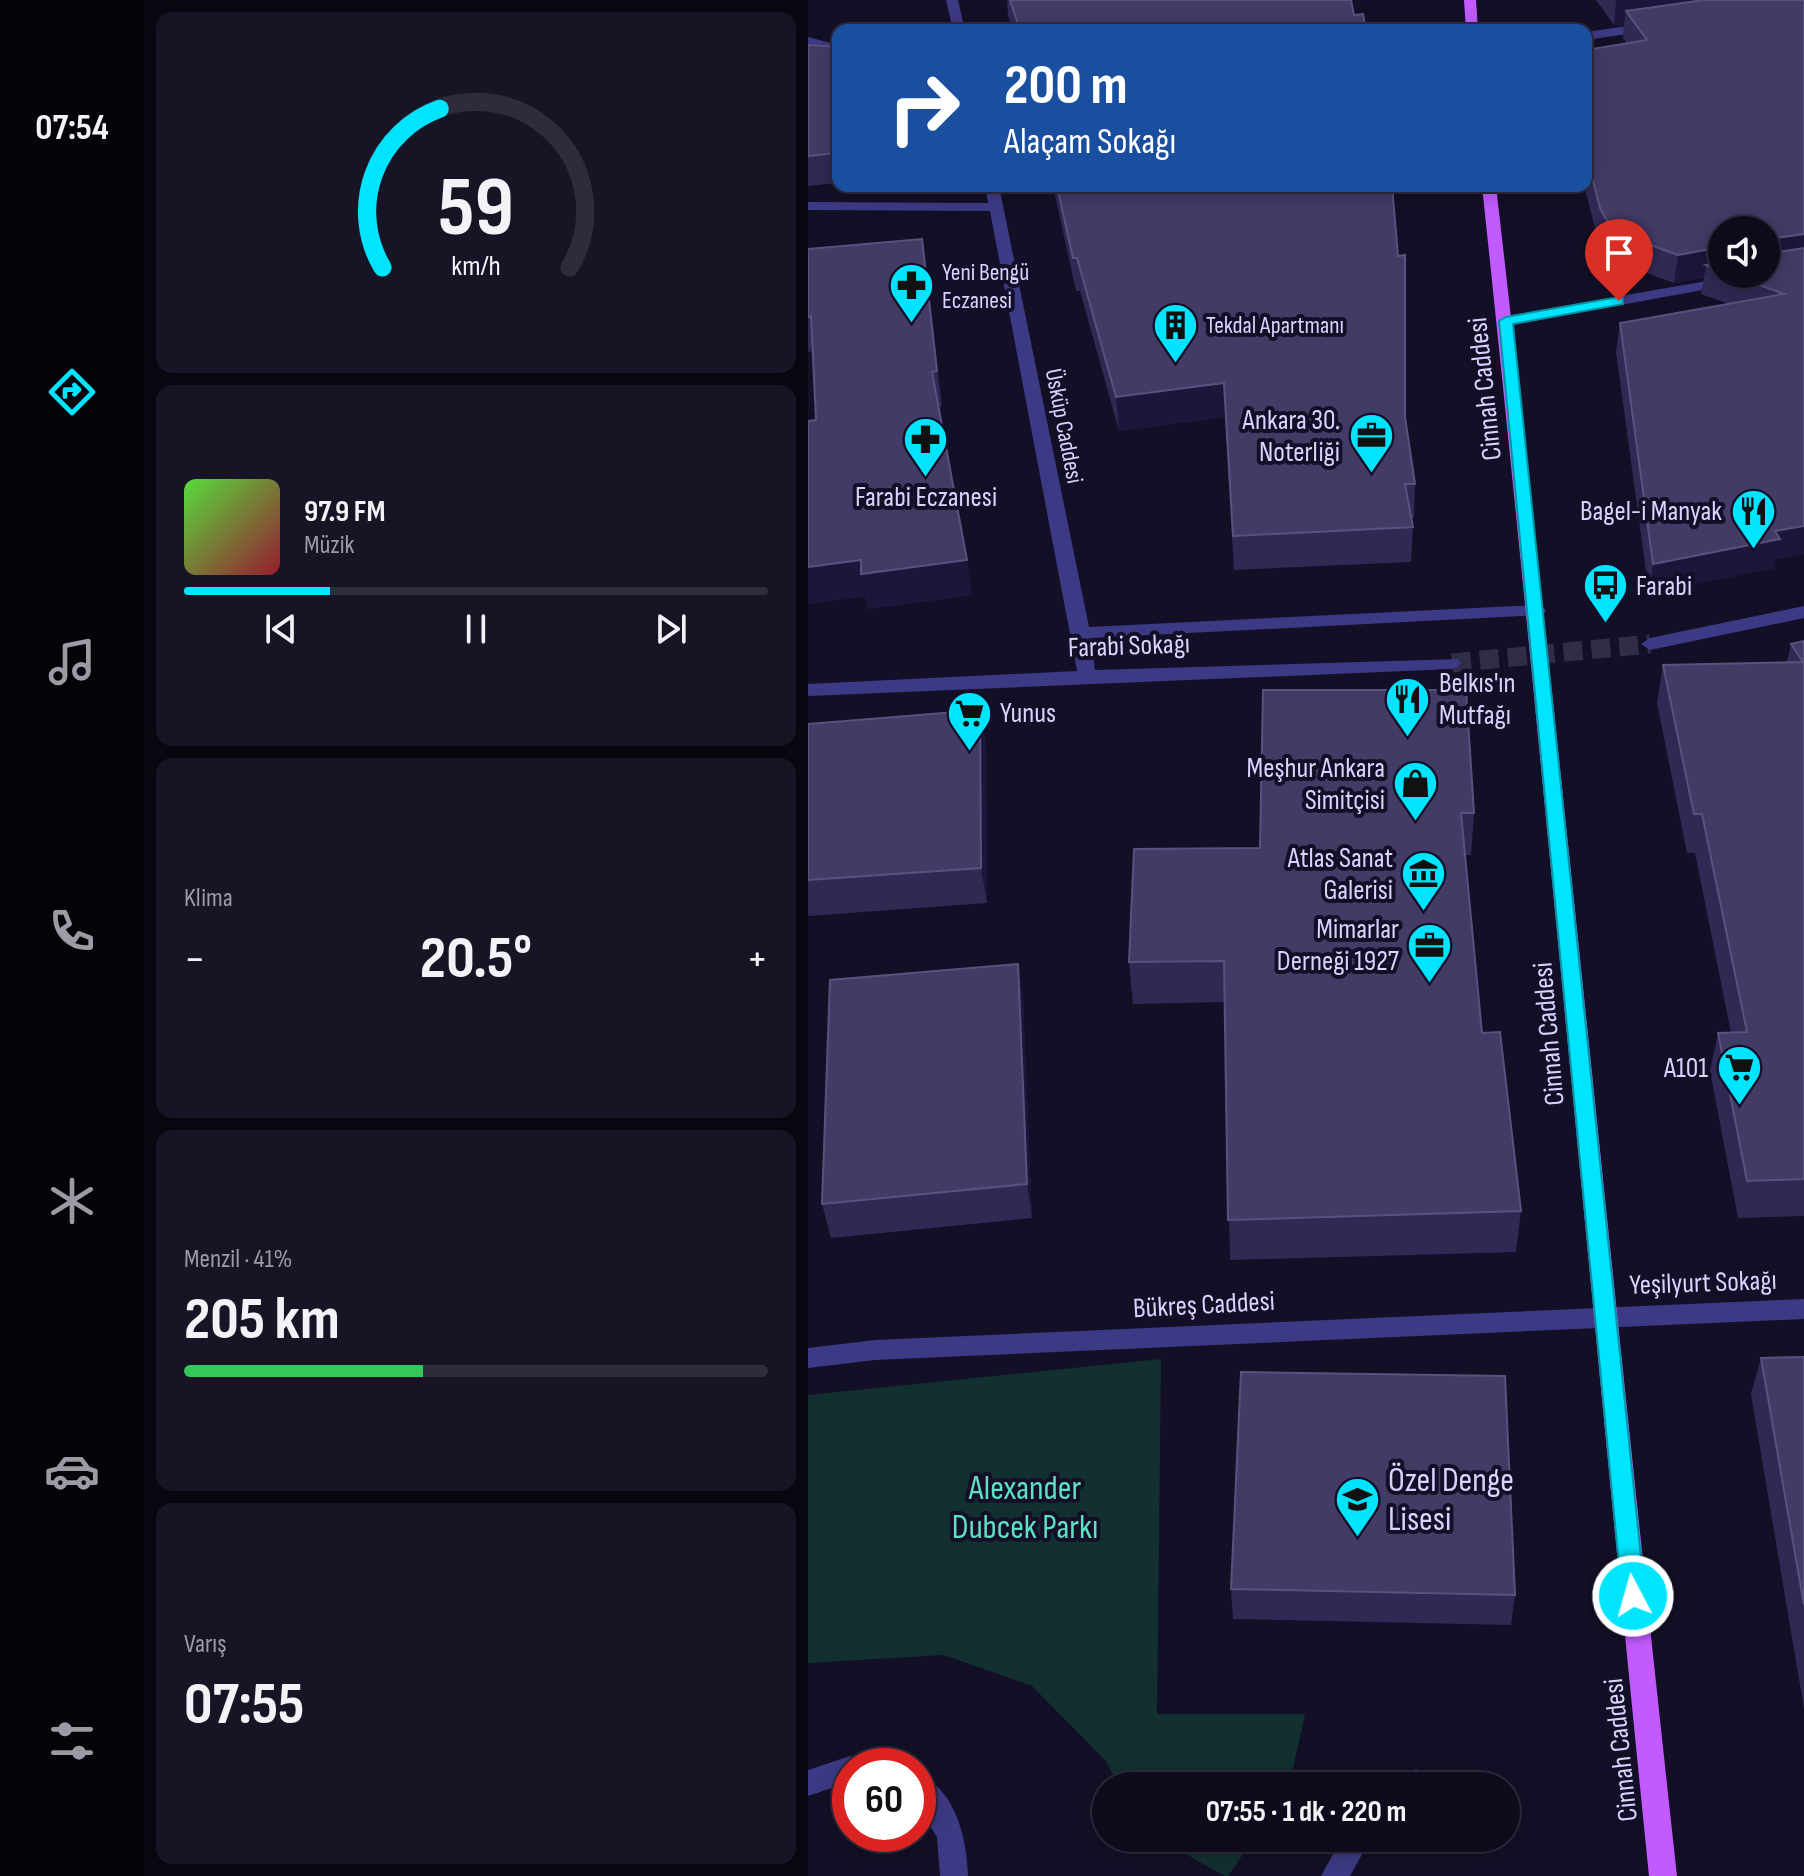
<!DOCTYPE html>
<html lang="tr">
<meta charset="utf-8">
<style>
body{margin:0;font-family:"Sofia Sans Condensed",sans-serif;background:#171425;color:#f1f3f6;height:100vh;display:flex;flex-direction:column;font-size:30px;white-space:nowrap}
*{box-sizing:border-box;margin:0}
p{font-size:26px;color:#9b9ba3}
.icon{flex:none;width:44px;height:44px;fill:none;stroke:currentColor;stroke-width:2;stroke-linecap:round;stroke-linejoin:round}
.map{position:relative;flex:1;overflow:hidden}
.side{display:flex;flex-direction:column;gap:12px;padding:12px;background:#08060f;width:664px}
.side>*{flex:none}
.guide{position:absolute;left:24px;top:24px;width:760px;height:168px;border-radius:16px;box-shadow:0 4px 20px #0003,0 0 0 2px #2e2b3b;background:#1a4fa0;color:#fff;overflow:hidden}
.buttons{position:absolute;left:900px;top:216px;display:grid;gap:16px}
.buttons a{display:grid;place-items:center;width:72px;height:72px;border-radius:50%;background:#0e0b1c;box-shadow:0 4px 20px #0003,0 0 0 2px #2e2b3b;font-size:40px}
.speed{position:absolute;left:24px;top:1748px;display:flex;gap:16px;font-size:40px;font-weight:700;text-align:center}
.speed>*{display:grid;place-content:center;width:104px;height:104px;border-radius:50%;background:#0e0b1c;box-shadow:0 4px 20px #0003,0 0 0 2px #2e2b3b;line-height:1}
.speed .limit{border:12px solid #d22;background:#fff;color:#111}
.pin{position:absolute;display:grid;place-items:center;width:68px;height:68px;color:#fff;margin:-82px -34px;border-radius:50% 50% 50% 0;rotate:-45deg;box-shadow:0 0 8px #0007}
.pin .icon{rotate:45deg}
.me{position:absolute;width:88px;margin:-44px;rotate:354deg;stroke-linejoin:round;filter:drop-shadow(0 0 6px #0008)}
.turn{display:flex;align-items:center;gap:28px;height:168px;padding:0 40px;font-size:36px}
.turn .icon{width:104px;height:104px;stroke-width:2.5}
.turn b{display:block;font-size:56px;line-height:68px}
.big{font-size:60px;font-weight:700;line-height:1.1}
.side .tile{flex:1;display:flex;flex-direction:column;justify-content:center;gap:12px;min-width:0;padding:0 28px;border-radius:16px;background:#171425}
.side .dial{align-items:center;gap:0}
.dial svg{height:208px;overflow:visible;fill:none;stroke:#2e2b3b;stroke-width:7;stroke-linecap:round;text-anchor:middle}
.dial text{fill:#f1f3f6;stroke:none}
.song{display:flex;align-items:center;gap:24px}
.cover{width:96px;height:96px;border-radius:12px;background:linear-gradient(135deg,hsl(110 70% 55%),hsl(350 70% 35%))}
.played{height:8px;border-radius:4px;background:linear-gradient(90deg,#00e5ff 25%,#2e2b3b 25%)}
.keys{display:flex;justify-content:space-around;direction:ltr}
.heat{display:flex;justify-content:space-between;align-items:center;font-size:44px;direction:ltr}
.charge{height:12px;border-radius:6px;background:linear-gradient(90deg,#34c759 41%,#2e2b3b 0)}
.trip{position:absolute;left:284px;top:1772px;width:428px;height:80px;border-radius:40px;background:#0e0b1c;box-shadow:0 4px 20px #0003,0 0 0 2px #2e2b3b;font-weight:700;line-height:80px;text-align:center}
main{display:flex;flex:1;min-height:0}
.tabs{display:flex;flex-direction:column;width:144px;justify-content:space-around;align-items:center;background:#06040b;color:#9b9ba3}
.tabs .icon{width:56px;height:56px}
.tabs .active{color:#00e5ff}
.tabs b{font-size:36px;color:#f1f3f6}
.map>svg:first-child{display:block}
.green{fill:#12302f}
.lines{fill:none;stroke-linecap:round;stroke-linejoin:round}
.minor-tunnel{stroke:#312d47;stroke-width:19;stroke-dasharray:19 9;stroke-linecap:butt}
.service{fill:#3d3a85;fill-rule:evenodd}
.minor{fill:#3d3a85;fill-rule:evenodd}
.primary{fill:#c25bff;fill-rule:evenodd}
.wall{fill:#312854;fill-rule:evenodd}
.shaded-wall{fill:#1d163a}
.building{fill:#433a66;stroke:#5a527e;stroke-width:2}
.route{fill:#00e5ff;stroke:#0095a6;stroke-width:2}
.labels{text-anchor:middle;dominant-baseline:central;stroke-width:8;stroke-linejoin:round;paint-order:stroke}
.far-poi-label{font-size:24px;fill:#d9d4ff;stroke:#130f26;text-anchor:start}
.far-street-label{font-size:24px;fill:#d9d4ff;stroke:#130f26}
.street-label{font-size:28px;fill:#d9d4ff;stroke:#130f26}
.poi-label{font-size:28px;fill:#d9d4ff;stroke:#130f26;text-anchor:end}
.near-poi-label{font-size:34px;fill:#d9d4ff;stroke:#130f26;text-anchor:start}
.near-park-label{font-size:34px;fill:#5fe0c0;stroke:#130f26}
</style>
<main>
<nav class="tabs">
<b>07:54</b>
<svg class="icon active" aria-label="directions" viewBox="0 0 24 24"><path d="M12 3l9 9-9 9-9-9zM9 14v-3h6M13 9l2 2-2 2"/></svg>
<svg class="icon" aria-label="music" viewBox="0 0 24 24"><path d="M9 18V5l10-2v13"/><circle cx="6" cy="18" r="3"/><circle cx="16" cy="16" r="3"/></svg>
<svg class="icon" aria-label="phone" viewBox="0 0 24 24"><path d="M5 4h4l2 5-3 2q2 4 5 5l2-3 5 2v4C11 20 4 13 5 4z"/></svg>
<svg class="icon" aria-label="climate" viewBox="0 0 24 24"><path d="M12 3v18M4 7l16 10M4 17L20 7"/></svg>
<svg class="icon" aria-label="car" viewBox="0 0 24 24"><path d="M5 17H2v-5l4-1 3-4h7l3 4 3 1v5h-3M9 17h6M6 11h13"/><circle cx="7" cy="17" r="2"/><circle cx="17" cy="17" r="2"/></svg>
<svg class="icon" aria-label="filters" viewBox="0 0 24 24"><path d="M4 7h16M4 17h16"/><circle cx="9" cy="7" r="2"/><circle cx="15" cy="17" r="2"/></svg>
</nav>
<section class="side">
<div class="tile dial"><svg viewBox="0 0 100 80">
<path d="M14 69A42 42 0 1 1 86 69"/>
<path d="M14 69A42 42 0 0 1 36 8" stroke="#00e5ff"/>
<text x="50" y="56" font-size="32" font-weight="700">59</text>
<text x="50" y="72" font-size="11">km/h</text>
</svg></div>
<div class="tile">
<div class="song"><i class="cover"></i><div><b>97.9 FM</b><p>Müzik</p></div></div>
<div class="played"></div>
<div class="keys"><svg class="icon" aria-label="previous" viewBox="0 0 24 24"><path d="M18 5L8 12l10 7zM5 5v14"/></svg><svg class="icon" aria-label="pause" viewBox="0 0 24 24"><path d="M8 5v14M16 5v14"/></svg><svg class="icon" aria-label="next" viewBox="0 0 24 24"><path d="M6 5l10 7-10 7zM19 5v14"/></svg></div>
</div>
<div class="tile"><p>Klima</p>
<div class="heat"><a>−</a><b class="big">20.5°</b><a>+</a></div>
</div>
<div class="tile"><p>Menzil · 41%</p><b class="big">205 km</b><div class="charge"></div></div>
<div class="tile"><p>Varış</p><b class="big">07:55</b></div>
</section>
<div class="map">
<svg width="996" height="1876" viewBox="0 0 996 1876">
<rect width="100%" height="100%" fill="#130f26"/>
<g class="green">
<path d="M353,1359l-4,355h148l-16,72h-170l-13,-25 -74,-75 -88,-31 -136,8v-268z"/>
<path d="M349,1838h97l-26,38h-3z"/>
</g>
<g class="lines">
<path class="minor-tunnel" d="M644,663l198,-19"/>
<g class="service">
<path d="M42,1756l9,4 3,6h-12v16l-42,14v-26z"/>
<path d="M608,1769l9,4 3,13h-31l4,-9z"/>
<path d="M110,1774c38,15 49,66 50,102h-28l-3,-39 -19,-30z"/>
<path d="M534,1838h29l-21,38h-29z"/>
</g>
<g class="minor">
<path d="M138,0h12l7,30h-12z"/>
<path d="M841,23l5,1v6l-68,10v-8z"/>
<path d="M0,37l30,8v8l-30,-8z"/>
<path d="M177,186h14l90,441 448,-22 6,2 3,4 -3,4 -452,23 4,32 363,-11 3,4 -3,4 -6,2 -644,27v-12l269,-13 -87,-460 -182,-1v-8l180,1z"/>
<path d="M922,277l5,1v6l-229,42 -8,-5 8,-5z"/>
<path d="M996,606v12l-154,32 -9,-6 9,-6z"/>
<path d="M996,1299v20l-929,41 -67,8v-20l67,-8z"/>
</g>
<g class="primary">
<path d="M656,0h12l2,30h-12z"/>
<path d="M674,186h14c65,563 119,1127 181,1690h-28c-57,-563 -107,-1127 -167,-1690z"/>
</g>
</g>
<g class="wall">
<path d="M199,0h344l3,15 12,15h-353l-5,-14z"/>
<path d="M788,0h208l-28,559 -2,9 -125,25 -33,-241 4,-29 109,-19 -28,-10 3,-16 -30,5 -51,-19 -17,-12 -9,-16 -11,-43 1,-13 -1,-8v-122l41,-7 -4,-5 1,-14 -10,1zM914,230h44v44h-44z"/>
<path d="M0,45l30,2v136l-30,3z"/>
<path d="M245,186h339l13,231 10,67 -1,34h-3l2,9 -2,35 -177,8 -9,-153 -106,14 -39,-140h-4z"/>
<path d="M0,249l119,24 15,133 -3,1 33,188 -104,14 -3,-13 -57,8v-183l8,-1 -3,-69 -5,1z"/>
<path d="M996,641v575l-66,2 -28,-147 8,-38h13l-36,-180h-8l-30,-150 6,-38 124,-3 4,-18z"/>
<path d="M658,690l8,123 -3,42h-6l17,178 39,178 -5,41 -286,8 -5,-258 -92,2 -4,-42 131,-114z"/>
<path d="M172,710l6,35 1,158 -179,13v-192z"/>
<path d="M210,964l5,35 9,219 -201,20 -9,-34z"/>
<path d="M996,1357v352l-53,-315 10,-36z"/>
<path d="M423,1589l284,6 -4,30 -278,-6z"/>
</g>
<g class="shaded-wall">
<path d="M808,0h174l-164,11 -2,13 -10,1z"/>
<path d="M996,234v25l-38,8v-14l2,-10 2,-4z"/>
<path d="M114,239l5,34 15,133 -5,-35z"/>
<path d="M914,247v24l-16,-6 -2,13 -30,5 4,-28z"/>
<path d="M416,383l1,34 -106,14 -3,-34z"/>
<path d="M996,526v28l-28,5 -2,9 -125,25 4,-29 122,-33z"/>
<path d="M53,560h106l5,35 -104,14 -3,-13 -57,8v-37z"/>
<path d="M172,710l6,35 1,158 -6,-35z"/>
<path d="M210,964l5,35 9,219 -5,-34z"/>
</g>
<g class="building">
<path d="M202,0h341l3,15 9,-1 3,16h-346z"/>
<path d="M896,0h100v234l-34,5 -2,4h-2v-13h-44v17l-44,8 -52,-19 -17,-12 -9,-16 -11,-43 3,-1 -6,-39v-75l61,-10 -21,-29z"/>
<path d="M0,45l30,2v106l-30,3z"/>
<path d="M249,186h335l6,70 7,-1v162l10,67h-10l8,43 -180,9 -9,-153 -108,14 -39,-139h-4z"/>
<path d="M114,239l15,132 -5,1 35,188 -106,14v-14l-53,7v-146l8,-1 -5,-104 -3,1v-68z"/>
<path d="M996,248v278l-29,5 5,8 -127,25 -33,-241 164,-29 -55,-20h37v-20z"/>
<path d="M914,262v9l-16,-6z"/>
<path d="M996,641v538l-57,2 -29,-148 29,-1 -45,-218h-8l-31,-149 140,-3 -12,-18z"/>
<path d="M455,690h203l8,123h-13l21,220 18,-1 21,179 -293,9 -4,-259 -95,1 5,-113 126,-1z"/>
<path d="M172,710l1,158 -173,12v-156z"/>
<path d="M210,964l9,220 -205,20 8,-224z"/>
<path d="M996,1357v248l-43,-247z"/>
<path d="M433,1372l264,4 10,219 -284,-6z"/>
</g>
<path class="route" d="M811,297l4,1v6l-110,20 132,1272 -4,8 -8,3 -8,-3 -3,-8 -123,-1275 7,-4z"/>
<defs>
<symbol id="pharmacy-pin" viewBox="-11 -11 22 30"><path d="M0 17L-7.5 6A9.5 9.5 0 1 1 7.5 6Z" fill="#00e5ff" stroke="#130f26"/><path d="M-2-6h4v4h4v4h-4v4h-4v-4h-4v-4h4Z" fill="#111"/></symbol>
<symbol id="building-pin" viewBox="-11 -11 22 30"><path d="M0 17L-7.5 6A9.5 9.5 0 1 1 7.5 6Z" fill="#00e5ff" stroke="#130f26"/><path d="M-4-6H4V6H1V3H-1V6H-4ZM-2.5-4.3h1.7v1.8h-1.7ZM.8-4.3h1.7v1.8H.8ZM-2.5-1h1.7V.8h-1.7ZM.8-1h1.7V.8H.8Z" fill="#111"/></symbol>
<symbol id="office-pin" viewBox="-11 -11 22 30"><path d="M0 17L-7.5 6A9.5 9.5 0 1 1 7.5 6Z" fill="#00e5ff" stroke="#130f26"/><path d="M-6-3h4V-5.5h4V-3h4V5H-6ZM-1-4.5V-3h2v-1.5ZM-6 0V1H6V0Z" fill="#111"/></symbol>
<symbol id="restaurant-pin" viewBox="-11 -11 22 30"><path d="M0 17L-7.5 6A9.5 9.5 0 1 1 7.5 6Z" fill="#00e5ff" stroke="#130f26"/><path d="M-5-6h1v4h1v-4h1v4h1v-4h1v5L-1.5 .5V6h-2V.5L-5-1ZM5-6V6H3V1.5H1.5Q1.5-4 5-6Z" fill="#111"/></symbol>
<symbol id="bus-pin" viewBox="-11 -11 22 30"><path d="M0 17L-7.5 6A9.5 9.5 0 1 1 7.5 6Z" fill="#00e5ff" stroke="#130f26"/><path d="M-5-6H5V4H4V6H2V4H-2V6H-4V4H-5ZM-3.5-4V0h7V-4ZM-3.5 1.2v1.5H-2V1.2ZM2 1.2v1.5H3.5V1.2Z" fill="#111"/></symbol>
<symbol id="supermarket-pin" viewBox="-11 -11 22 30"><path d="M0 17L-7.5 6A9.5 9.5 0 1 1 7.5 6Z" fill="#00e5ff" stroke="#130f26"/><path d="M-6-5.5h2.5l.6 2H6L4.5 2H-2.5L-4.4-4H-6ZM-1.5 3.2a1.3 1.3 0 1 0 .1 0ZM3 3.2a1.3 1.3 0 1 0 .1 0Z" fill="#111"/></symbol>
<symbol id="shop-pin" viewBox="-11 -11 22 30"><path d="M0 17L-7.5 6A9.5 9.5 0 1 1 7.5 6Z" fill="#00e5ff" stroke="#130f26"/><path d="M-5-2.5h2.3a2.7 3.5 0 0 1 5.4 0H5L5.5 6h-11ZM-1.5-2.5h3a1.5 2.3 0 0 0-3 0Z" fill="#111"/></symbol>
<symbol id="museum-pin" viewBox="-11 -11 22 30"><path d="M0 17L-7.5 6A9.5 9.5 0 1 1 7.5 6Z" fill="#00e5ff" stroke="#130f26"/><path d="M0-6L6-3V-2H-6V-3ZM-5-1h2V3h-2ZM-1-1h2V3h-2ZM3-1h2V3H3ZM-6 4H6V6H-6Z" fill="#111"/></symbol>
<symbol id="school-pin" viewBox="-11 -11 22 30"><path d="M0 17L-7.5 6A9.5 9.5 0 1 1 7.5 6Z" fill="#00e5ff" stroke="#130f26"/><path d="M0-5L7-2L0 1L-7-2ZM-4 1L0 2.5L4 1V4Q0 6-4 4Z" fill="#111"/></symbol>
</defs>
<g fill-rule="evenodd">
<use href="#pharmacy-pin" x="78" y="260" width="51" height="69"/>
<use href="#building-pin" x="342" y="300" width="51" height="69"/>
<use href="#office-pin" x="538" y="410" width="51" height="69"/>
<use href="#pharmacy-pin" x="92" y="414" width="51" height="69"/>
<use href="#restaurant-pin" x="920" y="486" width="51" height="69"/>
<use href="#bus-pin" x="772" y="560" width="51" height="69"/>
<use href="#restaurant-pin" x="574" y="674" width="51" height="69"/>
<use href="#supermarket-pin" x="136" y="688" width="51" height="69"/>
<use href="#shop-pin" x="582" y="758" width="51" height="69"/>
<use href="#museum-pin" x="590" y="848" width="51" height="69"/>
<use href="#office-pin" x="596" y="920" width="51" height="69"/>
<use href="#supermarket-pin" x="906" y="1042" width="51" height="69"/>
<use href="#school-pin" x="524" y="1474" width="51" height="69"/>
</g>
<g class="labels">
<g class="far-poi-label">
<text x="134" y="272">Yeni Bengü<tspan x="134" dy="28">Eczanesi</tspan></text>
<text x="398" y="325">Tekdal Apartmanı</text>
</g>
<g class="far-street-label">
<text transform="translate(256 426) rotate(79)">Üsküp Caddesi</text>
</g>
<g class="street-label">
<text transform="translate(677 389) rotate(-96)">Cinnah Caddesi</text>
<text transform="translate(321 646) rotate(-2)">Farabi Sokağı</text>
<text transform="translate(741 1034) rotate(-95)">Cinnah Caddesi</text>
<text transform="translate(895 1283) rotate(-2)">Yeşilyurt Sokağı</text>
<text transform="translate(396 1305) rotate(-3)">Bükreş Caddesi</text>
<text transform="translate(813 1750) rotate(-96)">Cinnah Caddesi</text>
</g>
<g class="poi-label">
<text x="532" y="420">Ankara 30.<tspan x="532" dy="32">Noterliği</tspan></text>
<text x="118" y="497" text-anchor="middle">Farabi Eczanesi</text>
<text x="914" y="511">Bagel-i Manyak</text>
<text x="828" y="586" text-anchor="start">Farabi</text>
<text x="631" y="683" text-anchor="start">Belkıs'ın<tspan x="631" dy="32">Mutfağı</tspan></text>
<text x="192" y="713" text-anchor="start">Yunus</text>
<text x="577" y="768">Meşhur Ankara<tspan x="577" dy="32">Simitçisi</tspan></text>
<text x="585" y="858">Atlas Sanat<tspan x="585" dy="32">Galerisi</tspan></text>
<text x="591" y="929">Mimarlar<tspan x="591" dy="32">Derneği 1927</tspan></text>
<text x="900" y="1068">A101</text>
</g>
<g class="near-poi-label">
<text x="580" y="1480">Özel Denge<tspan x="580" dy="39">Lisesi</tspan></text>
</g>
<g class="near-park-label">
<text x="217" y="1488">Alexander<tspan x="217" dy="39">Dubcek Parkı</tspan></text>
</g>
</g>
</svg>
<div class="buttons">
<a><svg class="icon" aria-label="sound" viewBox="0 0 24 24"><path d="M4 9h4l5-4v14l-5-4H4zM17 9q2 3 0 6"/></svg></a>
</div>
<div class="speed"><div class="limit">60</div></div>
<div class="pin" style="left:811px;top:301px;background:#d93025"><svg class="icon" aria-label="arrive" viewBox="0 0 24 24"><path d="M6 21V4h12l-3 4 3 4H6"/></svg></div>
<svg class="me" style="left:825px;top:1596px" viewBox="-20 -20 40 40"><circle r="17" fill="#00e5ff" stroke="#fff" stroke-width="3"/><path d="M0-11L8 9 0 5-8 9z" fill="#fff"/></svg>
<div class="trip">07:55 · 1 dk · 220 m</div>
<div class="guide">
<div class="turn"><svg class="icon" aria-label="right" viewBox="0 0 24 24"><path d="M7 20v-9h11M14 6l5 5-5 5"/></svg><div><b>200 m</b>Alaçam Sokağı</div></div>
</div>
</div>
</main>
